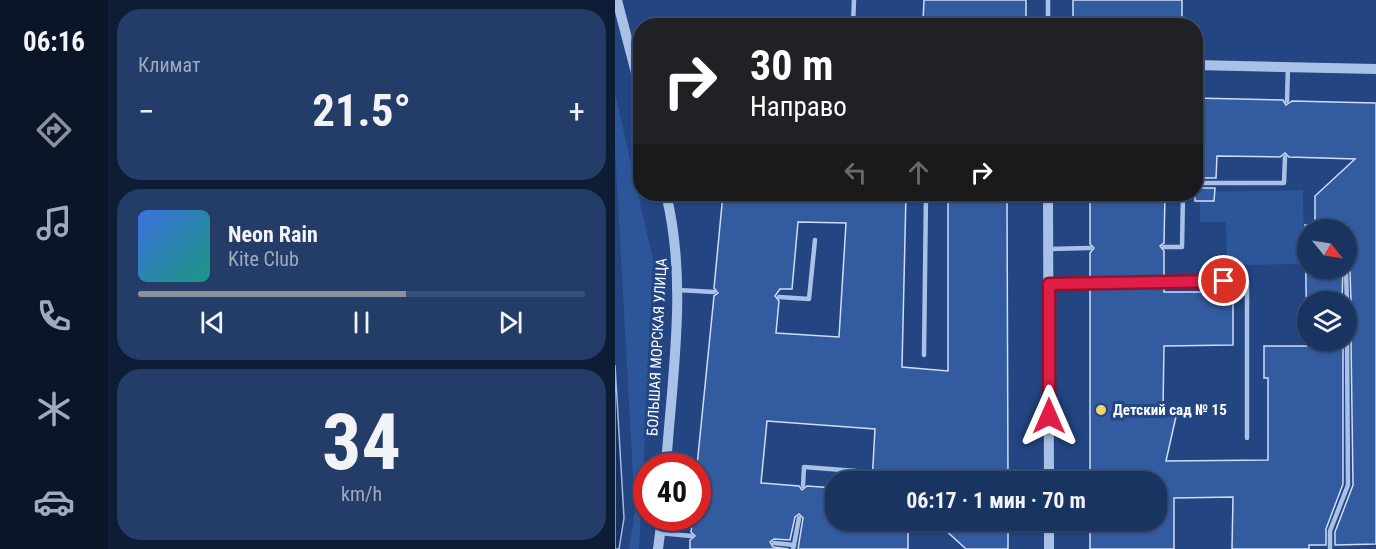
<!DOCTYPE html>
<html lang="ru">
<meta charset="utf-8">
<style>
body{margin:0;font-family:"Roboto Condensed",sans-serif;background:#233c68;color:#f1f3f6;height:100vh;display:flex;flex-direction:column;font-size:22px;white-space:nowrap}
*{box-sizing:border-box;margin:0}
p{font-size:20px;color:#9faabe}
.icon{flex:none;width:33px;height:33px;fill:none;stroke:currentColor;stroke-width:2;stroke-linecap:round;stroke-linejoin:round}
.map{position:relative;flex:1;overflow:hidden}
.details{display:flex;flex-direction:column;gap:9px;padding:9px;background:#0e1d36;width:507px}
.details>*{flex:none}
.top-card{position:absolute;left:18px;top:18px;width:570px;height:183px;border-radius:24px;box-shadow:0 2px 4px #0004,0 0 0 2px #384f77;background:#202124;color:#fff;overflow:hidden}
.needle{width:39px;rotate:120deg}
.fabs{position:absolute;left:682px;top:219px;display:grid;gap:12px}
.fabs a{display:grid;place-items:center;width:60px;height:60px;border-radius:50%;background:#1a3462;box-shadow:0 2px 4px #0004,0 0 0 2px #384f77;font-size:30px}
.speed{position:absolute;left:18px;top:453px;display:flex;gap:12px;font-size:30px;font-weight:700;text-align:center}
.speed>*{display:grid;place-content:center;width:78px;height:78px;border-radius:50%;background:#1a3462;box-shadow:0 2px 4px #0004,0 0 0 2px #384f77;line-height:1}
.speed .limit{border:9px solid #d22;background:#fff;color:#111}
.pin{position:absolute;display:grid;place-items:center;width:51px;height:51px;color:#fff;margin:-26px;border:3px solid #fff;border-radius:50%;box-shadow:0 2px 6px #0007}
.me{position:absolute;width:66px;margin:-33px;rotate:0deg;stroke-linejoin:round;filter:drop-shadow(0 0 4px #0008)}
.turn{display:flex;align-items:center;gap:21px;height:126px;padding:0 18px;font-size:27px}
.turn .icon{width:78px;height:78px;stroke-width:2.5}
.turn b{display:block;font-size:42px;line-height:51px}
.lanes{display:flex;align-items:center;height:57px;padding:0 18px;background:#0003;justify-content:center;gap:30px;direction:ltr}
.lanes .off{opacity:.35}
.big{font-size:45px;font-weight:700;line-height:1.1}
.details .tile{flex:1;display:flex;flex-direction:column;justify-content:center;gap:9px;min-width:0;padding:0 21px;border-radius:24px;background:#233c68}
.details .dial{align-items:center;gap:0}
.dial b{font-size:78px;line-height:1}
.song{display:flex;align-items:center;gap:18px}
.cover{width:72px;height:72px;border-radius:9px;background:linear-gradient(135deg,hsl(220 70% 55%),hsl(170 70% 35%))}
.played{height:6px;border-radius:3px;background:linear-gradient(90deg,#8c9099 60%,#384f77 60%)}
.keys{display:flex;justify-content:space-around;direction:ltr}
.heat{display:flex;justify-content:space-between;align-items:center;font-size:33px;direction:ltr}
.trip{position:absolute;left:210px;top:471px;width:342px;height:60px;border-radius:24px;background:#1a3462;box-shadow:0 2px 4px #0004,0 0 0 2px #384f77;font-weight:700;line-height:60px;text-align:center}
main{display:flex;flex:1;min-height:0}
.tabs{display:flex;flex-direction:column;width:108px;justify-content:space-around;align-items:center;background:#0a1527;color:#9faabe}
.tabs .icon{width:42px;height:42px}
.tabs .selected{color:#8c9099}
.tabs b{font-size:27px;color:#f1f3f6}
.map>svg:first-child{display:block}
.green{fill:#2d569a}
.water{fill:#183262;stroke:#9fbbe8;stroke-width:1.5}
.building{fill:#335b9f;stroke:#ceddf6;stroke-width:1.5;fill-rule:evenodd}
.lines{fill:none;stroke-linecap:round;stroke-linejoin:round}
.service{stroke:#aac1e7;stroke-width:4.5}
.tertiary{stroke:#aac1e7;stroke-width:10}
.route-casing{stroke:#92132f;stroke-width:15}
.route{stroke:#e11d48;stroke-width:10}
.poi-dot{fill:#f3d66d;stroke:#234582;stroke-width:2}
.labels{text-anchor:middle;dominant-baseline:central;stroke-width:6;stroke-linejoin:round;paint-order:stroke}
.street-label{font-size:15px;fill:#fff;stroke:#234582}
.poi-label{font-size:15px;font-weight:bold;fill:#fff;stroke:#234582;text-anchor:start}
</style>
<main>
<nav class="tabs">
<b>06:16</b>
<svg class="icon selected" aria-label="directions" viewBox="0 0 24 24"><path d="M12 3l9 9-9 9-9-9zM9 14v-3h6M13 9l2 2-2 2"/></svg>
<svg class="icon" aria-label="music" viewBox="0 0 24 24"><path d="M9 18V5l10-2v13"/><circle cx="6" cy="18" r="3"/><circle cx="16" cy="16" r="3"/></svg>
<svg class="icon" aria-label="phone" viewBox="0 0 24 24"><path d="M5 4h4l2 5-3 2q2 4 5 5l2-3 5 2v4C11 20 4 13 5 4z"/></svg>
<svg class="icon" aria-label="climate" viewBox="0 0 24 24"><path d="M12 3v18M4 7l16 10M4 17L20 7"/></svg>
<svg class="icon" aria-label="car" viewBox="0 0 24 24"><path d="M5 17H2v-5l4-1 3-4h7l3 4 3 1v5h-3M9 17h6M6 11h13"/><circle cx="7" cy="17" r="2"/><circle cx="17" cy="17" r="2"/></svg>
</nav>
<section class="details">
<div class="tile"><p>Климат</p>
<div class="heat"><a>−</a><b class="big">21.5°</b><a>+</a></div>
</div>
<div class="tile">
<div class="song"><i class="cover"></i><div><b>Neon Rain</b><p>Kite Club</p></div></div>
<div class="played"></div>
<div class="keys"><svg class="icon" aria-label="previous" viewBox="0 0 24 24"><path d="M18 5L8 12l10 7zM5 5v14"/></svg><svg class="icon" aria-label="pause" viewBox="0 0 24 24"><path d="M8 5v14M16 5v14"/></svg><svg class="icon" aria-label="next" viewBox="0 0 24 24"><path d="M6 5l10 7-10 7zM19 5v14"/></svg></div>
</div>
<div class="tile dial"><b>34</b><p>km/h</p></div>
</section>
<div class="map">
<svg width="761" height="549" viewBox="0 0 761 549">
<rect width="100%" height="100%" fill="#234582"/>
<g class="green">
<path d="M0,93l39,171 -15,285h-10l6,-38 -20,-362z"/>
<path d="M688,190l1,74 -77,1 -1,-43h-26v-30z"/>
</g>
<path class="water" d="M0,365l9,153 -5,31h-4z"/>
<g class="building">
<path d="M309,0h102v23l-103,-2z"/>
<path d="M458,0h109v24l-109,-2z"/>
<path d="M580,98l88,2 3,5 6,-4 84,2v441l-41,1v-13l18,-47 -2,-145 -4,-4v-30l4,-4 -1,-30 -3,-4v-38h-39v38h35l-1,34h-34v38h35v144l-17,45v16h-17v4h-77l1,-52 -59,1v51h-84v-29h67v-38h-67v-194l74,-1v5h69v53l-69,1 -1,62 14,4 -11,49 102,-1v-82h-4v-32h43l-2,-121h10v-29l40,-37 -66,-2 -4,-4 -5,4 -63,-1 -1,22h-21z"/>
<path d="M580,188h20l-1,13h-19z"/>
<path d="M108,194h183l-4,173 46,4v-177h59l1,288h-136l3,-53 -108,-8 -6,62 38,3 3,4 5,-4 28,2v32h14l4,6 5,-6h150v29h-42l-24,-22 -34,1v21h-110l5,-31 -4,-4 -4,3 -5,23 -16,-1 -4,3 3,5 16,2h-99v-9l5,-4 -4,-4 2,-14h4v-52l17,-170 4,-3 -4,-5zM183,222l48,1 -7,114 -63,-4 3,-32 -4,-5 5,-7h12z"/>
<path d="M475,194h75l-1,49 -4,3 4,5v27l-74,1v-26l4,-5 -4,-4z"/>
</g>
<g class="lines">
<g class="service">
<path d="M122,19v7"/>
<path d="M238,26l1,-26"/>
<path d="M433,26v-26"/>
<path d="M672,101l1,-34"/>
<path d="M580,183h89l1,-26"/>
<path d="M549,247h18l1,-53"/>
<path d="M433,249l42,-1"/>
<path d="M731,272l1,30"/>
<path d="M434,284l198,-3v157"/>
<path d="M63,290l36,2"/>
<path d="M164,297l30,2 6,-59"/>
<path d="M309,355l2,-161"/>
<path d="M188,486l1,-19 52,4v11"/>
<path d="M239,522v-2"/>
<path d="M45,533l31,3"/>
<path d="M159,543l20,2 -1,4"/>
<path d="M179,545l5,-27"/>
<path d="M715,549v-18l18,-46 -1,-145"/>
</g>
<g class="tertiary">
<path d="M2,0l24,92"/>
<path d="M580,65l181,4"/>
<path d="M51,194c22,89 6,182 0,272"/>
<path d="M433,194l1,288"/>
<path d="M434,520v29"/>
<path d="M43,549l4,-31"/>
</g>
</g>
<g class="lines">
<defs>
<path id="route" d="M434,416v-132l175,-3"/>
</defs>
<use href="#route" class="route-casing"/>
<use href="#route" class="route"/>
</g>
<circle class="poi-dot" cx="486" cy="410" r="6"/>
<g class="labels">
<g class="street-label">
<text transform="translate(42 347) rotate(-87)">БОЛЬШАЯ МОРСКАЯ УЛИЦА</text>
</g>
<g class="poi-label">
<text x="498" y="410">Детский сад № 15</text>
</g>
</g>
</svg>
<div class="fabs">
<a><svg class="needle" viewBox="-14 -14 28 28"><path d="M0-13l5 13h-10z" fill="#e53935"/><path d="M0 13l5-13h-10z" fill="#9faabe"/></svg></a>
<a><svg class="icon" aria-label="layers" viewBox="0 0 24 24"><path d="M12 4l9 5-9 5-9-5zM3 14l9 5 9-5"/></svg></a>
</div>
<div class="speed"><div class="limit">40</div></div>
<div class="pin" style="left:609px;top:281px;background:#d93025"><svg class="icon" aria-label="arrive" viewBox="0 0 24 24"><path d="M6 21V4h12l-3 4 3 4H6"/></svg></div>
<svg class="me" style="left:434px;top:416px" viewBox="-20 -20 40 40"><path d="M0-17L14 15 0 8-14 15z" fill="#e11d48" stroke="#fff" stroke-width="4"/></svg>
<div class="trip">06:17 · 1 мин · 70 m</div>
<div class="top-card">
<div class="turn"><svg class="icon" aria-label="right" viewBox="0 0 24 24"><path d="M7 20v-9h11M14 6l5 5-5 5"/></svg><div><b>30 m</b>Направо</div></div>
<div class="lanes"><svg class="icon off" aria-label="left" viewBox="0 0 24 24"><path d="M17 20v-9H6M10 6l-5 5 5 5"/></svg><svg class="icon off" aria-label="ahead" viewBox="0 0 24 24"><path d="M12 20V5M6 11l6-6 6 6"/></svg><svg class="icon" aria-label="right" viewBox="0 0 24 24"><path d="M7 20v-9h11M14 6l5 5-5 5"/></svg></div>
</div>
</div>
</main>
